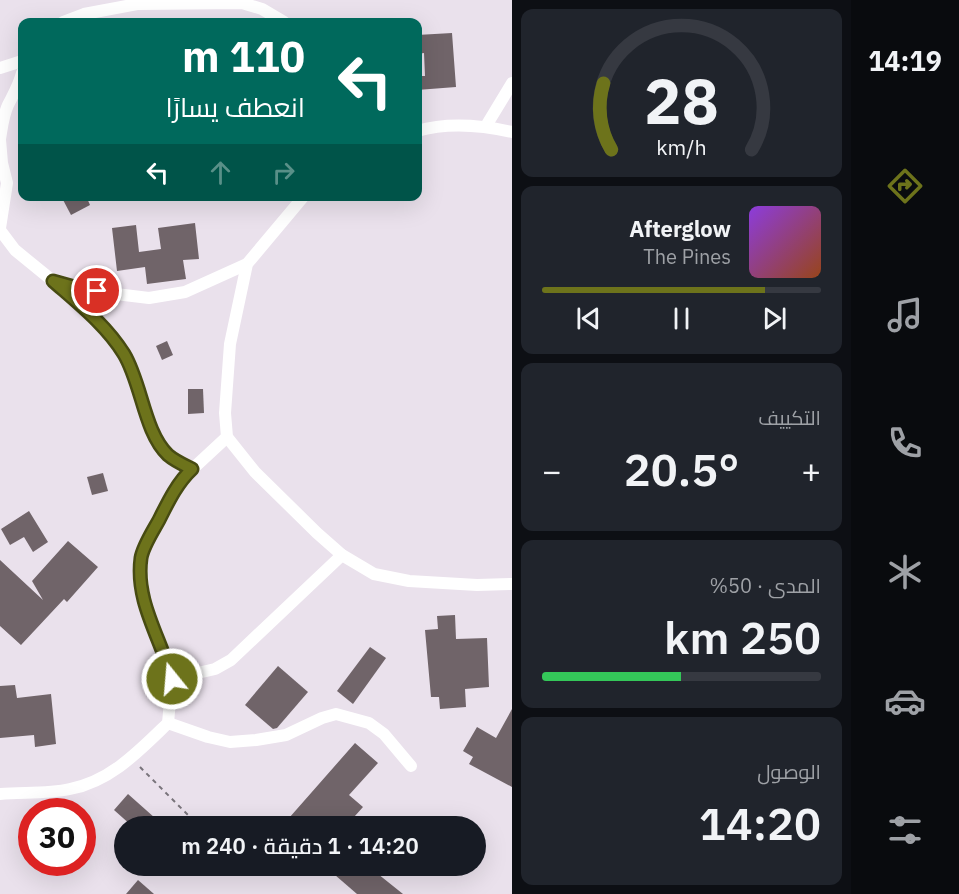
<!DOCTYPE html>
<html lang="ar">
<meta charset="utf-8">
<style>
body{margin:0;font-family:"IBM Plex Sans",Cairo,sans-serif;background:#20242c;color:#f1f3f6;direction:rtl;height:100vh;display:flex;flex-direction:column;font-size:22px;white-space:nowrap}
*{box-sizing:border-box;margin:0}
p{font-size:20px;color:#9ea1a6}
.icon{flex:none;width:33px;height:33px;fill:none;stroke:currentColor;stroke-width:2;stroke-linecap:round;stroke-linejoin:round}
.map{position:relative;flex:1;overflow:hidden;direction:ltr}
.drawer{display:flex;flex-direction:column;gap:9px;padding:9px;background:#0d0f14;width:339px}
.drawer>*{flex:none}
.guide{position:absolute;left:18px;top:18px;width:404px;height:183px;border-radius:12px;box-shadow:0 6px 24px #0002;direction:rtl;background:#00695c;color:#fff;overflow:hidden}
.speed{position:absolute;left:18px;top:798px;display:flex;gap:12px;font-size:30px;font-weight:700;text-align:center}
.speed>*{display:grid;place-content:center;width:78px;height:78px;border-radius:50%;background:#171b24;box-shadow:0 6px 24px #0002;line-height:1}
.speed .limit{border:9px solid #d22;background:#fff;color:#111}
.pin{position:absolute;display:grid;place-items:center;width:51px;height:51px;color:#fff;margin:-26px;border:3px solid #fff;border-radius:50%;box-shadow:0 2px 6px #0007}
.me{position:absolute;width:66px;margin:-33px;rotate:343deg;stroke-linejoin:round;filter:drop-shadow(0 0 4px #0008)}
.turn{display:flex;align-items:center;gap:21px;height:126px;padding:0 18px;font-size:27px}
.turn .icon{width:78px;height:78px;stroke-width:2.5}
.turn b{display:block;font-size:42px;line-height:51px}
.lanes{display:flex;align-items:center;height:57px;padding:0 18px;background:#0003;justify-content:center;gap:30px;direction:ltr}
.lanes .off{opacity:.35}
.big{font-size:45px;font-weight:600;line-height:1.1}
.drawer .tile{flex:1;display:flex;flex-direction:column;justify-content:center;gap:9px;min-width:0;padding:0 21px;border-radius:12px;background:#20242c}
.drawer .dial{align-items:center;gap:0}
.dial svg{height:156px;overflow:visible;fill:none;stroke:#363941;stroke-width:7;stroke-linecap:round;text-anchor:middle}
.dial text{fill:#f1f3f6;stroke:none}
.song{display:flex;align-items:center;gap:18px}
.cover{width:72px;height:72px;border-radius:9px;background:linear-gradient(135deg,hsl(270 70% 55%),hsl(20 70% 35%))}
.played{height:6px;border-radius:3px;background:linear-gradient(90deg,#6d731b 80%,#363941 80%)}
.keys{display:flex;justify-content:space-around;direction:ltr}
.heat{display:flex;justify-content:space-between;align-items:center;font-size:33px;direction:ltr}
.charge{height:9px;border-radius:4px;background:linear-gradient(90deg,#34c759 50%,#363941 0)}
.trip{position:absolute;left:114px;top:816px;width:372px;height:60px;border-radius:30px;background:#171b24;box-shadow:0 6px 24px #0002;font-weight:600;line-height:60px;text-align:center;direction:rtl}
main{display:flex;flex:1;min-height:0}
.dock{display:flex;flex-direction:column;width:108px;justify-content:space-around;align-items:center;background:#090b0e;color:#9ea1a6}
.dock .icon{width:42px;height:42px}
.dock .current{color:#6d731b}
.dock b{font-size:27px;color:#f1f3f6}
.map>svg:first-child{display:block}
.building{fill:#706469}
.lines{fill:none;stroke-linecap:round;stroke-linejoin:round}
.path{stroke:#79747b;stroke-width:2;stroke-dasharray:4.5 4.5;stroke-linecap:butt}
.street{stroke:#fff;stroke-width:12}
.route-casing{stroke:#474b12;stroke-width:15}
.route{stroke:#6d731b;stroke-width:10}
</style>
<main>
<nav class="dock">
<b>14:19</b>
<svg class="icon current" aria-label="directions" viewBox="0 0 24 24"><path d="M12 3l9 9-9 9-9-9zM9 14v-3h6M13 9l2 2-2 2"/></svg>
<svg class="icon" aria-label="music" viewBox="0 0 24 24"><path d="M9 18V5l10-2v13"/><circle cx="6" cy="18" r="3"/><circle cx="16" cy="16" r="3"/></svg>
<svg class="icon" aria-label="phone" viewBox="0 0 24 24"><path d="M5 4h4l2 5-3 2q2 4 5 5l2-3 5 2v4C11 20 4 13 5 4z"/></svg>
<svg class="icon" aria-label="climate" viewBox="0 0 24 24"><path d="M12 3v18M4 7l16 10M4 17L20 7"/></svg>
<svg class="icon" aria-label="car" viewBox="0 0 24 24"><path d="M5 17H2v-5l4-1 3-4h7l3 4 3 1v5h-3M9 17h6M6 11h13"/><circle cx="7" cy="17" r="2"/><circle cx="17" cy="17" r="2"/></svg>
<svg class="icon" aria-label="filters" viewBox="0 0 24 24"><path d="M4 7h16M4 17h16"/><circle cx="9" cy="7" r="2"/><circle cx="15" cy="17" r="2"/></svg>
</nav>
<section class="drawer">
<div class="tile dial"><svg viewBox="0 0 100 80">
<path d="M14 69A42 42 0 1 1 86 69"/>
<path d="M14 69A42 42 0 0 1 10 35" stroke="#6d731b"/>
<text x="50" y="56" font-size="32" font-weight="700">28</text>
<text x="50" y="72" font-size="11">km/h</text>
</svg></div>
<div class="tile">
<div class="song"><i class="cover"></i><div><b>Afterglow</b><p>The Pines</p></div></div>
<div class="played"></div>
<div class="keys"><svg class="icon" aria-label="previous" viewBox="0 0 24 24"><path d="M18 5L8 12l10 7zM5 5v14"/></svg><svg class="icon" aria-label="pause" viewBox="0 0 24 24"><path d="M8 5v14M16 5v14"/></svg><svg class="icon" aria-label="next" viewBox="0 0 24 24"><path d="M6 5l10 7-10 7zM19 5v14"/></svg></div>
</div>
<div class="tile"><p>التكييف</p>
<div class="heat"><a>−</a><b class="big">20.5°</b><a>+</a></div>
</div>
<div class="tile"><p>المدى · 50%</p><b class="big">250 km</b><div class="charge"></div></div>
<div class="tile"><p>الوصول</p><b class="big">14:20</b></div>
</section>
<div class="map">
<svg width="512" height="894" viewBox="0 0 512 894">
<rect width="100%" height="100%" fill="#eae1ec"/>
<g class="building">
<path d="M452,33l4,54 -39,3v-14h8l-1,-23 -7,1v-19z"/>
<path d="M61,196h25l4,9 -19,10z"/>
<path d="M195,223l4,36 -16,1 3,19 -39,5 -2,-17 -28,4 -5,-43 24,-3 3,27 22,-3 -3,-21z"/>
<path d="M167,341l6,14 -11,5 -6,-14z"/>
<path d="M188,389h15l1,24 -16,1z"/>
<path d="M103,473l5,18 -16,4 -5,-18z"/>
<path d="M29,511l19,31 -15,10 -9,-15 -14,8 -9,-16z"/>
<path d="M68,541l30,26 -31,35 -3,-3 -43,46 -21,-19v-66l43,40 -11,-19z"/>
<path d="M455,615l1,24 31,-1 2,49 -24,2 1,18 -26,2 -1,-12h-8l-6,-67 13,-1 -1,-13z"/>
<path d="M370,647l16,11 -33,46 -16,-13z"/>
<path d="M278,666l30,26 -31,36 -4,1 -28,-24z"/>
<path d="M15,685l2,13 34,-4 5,50 -21,3 -1,-12 -34,3v-52z"/>
<path d="M512,709v78l-43,-23 4,-7 -10,-6 14,-24 19,11z"/>
<path d="M355,743l23,20 -29,32 14,12 -17,19h-64z"/>
<path d="M128,794l27,24 -8,8h-15l-18,-16z"/>
<path d="M343,866h25l35,28h-46l-22,-19z"/>
<path d="M138,880l16,14h-28z"/>
</g>
<g class="lines">
<path class="path" d="M140,767l59,59"/>
<g class="street">
<path d="M63,22l21,-8 53,-10 105,-1 20,6 22,13"/>
<path d="M0,68l22,-7"/>
<path d="M486,126l26,-43"/>
<path d="M417,131c31,-9 64,-6 95,1"/>
<path d="M0,139c2,-12 3,-23 8,-34 6,-12 11,-20 14,-32"/>
<path d="M0,140l2,23 5,20 -7,45"/>
<path d="M304,196l-57,68 -17,80 -5,69 2,24 28,35 62,61 25,22 32,19 35,7 68,4 35,-1"/>
<path d="M0,230l15,20 38,31 25,7 38,6 33,4 36,-6 62,-28"/>
<path d="M57,285c24,20 51,42 67,70 18,30 20,78 44,100 7,7 16,10 24,14"/>
<path d="M172,679l43,-10 16,-9 111,-105"/>
<path d="M168,723l40,14 22,5 26,-2 30,-5 36,-17 14,-4 33,9 15,11 27,32"/>
<path d="M0,794c23,-2 47,0 70,-5 41,-8 69,-38 98,-66l4,-44 -7,-26 -21,-49 -3,-48 27,-55 18,-26 41,-38"/>
</g>
</g>
<g class="lines">
<defs>
<path id="route" d="M97,291l-19,-3 -25,-7c25,22 53,44 71,73 18,30 20,78 44,101 7,6 16,10 24,14 -15,14 -24,33 -33,51 -6,11 -16,26 -18,38 -6,44 20,80 31,121"/>
</defs>
<use href="#route" class="route-casing"/>
<use href="#route" class="route"/>
</g>
</svg>
<div class="speed"><div class="limit">30</div></div>
<div class="pin" style="left:97px;top:291px;background:#d93025"><svg class="icon" aria-label="arrive" viewBox="0 0 24 24"><path d="M6 21V4h12l-3 4 3 4H6"/></svg></div>
<svg class="me" style="left:172px;top:679px" viewBox="-20 -20 40 40"><circle r="17" fill="#6d731b" stroke="#fff" stroke-width="3"/><path d="M0-11L8 9 0 5-8 9z" fill="#fff"/></svg>
<div class="trip">14:20 · 1 دقيقة · 240 m</div>
<div class="guide">
<div class="turn"><svg class="icon" aria-label="left" viewBox="0 0 24 24"><path d="M17 20v-9H6M10 6l-5 5 5 5"/></svg><div><b>110 m</b>انعطف يسارًا</div></div>
<div class="lanes"><svg class="icon" aria-label="left" viewBox="0 0 24 24"><path d="M17 20v-9H6M10 6l-5 5 5 5"/></svg><svg class="icon off" aria-label="ahead" viewBox="0 0 24 24"><path d="M12 20V5M6 11l6-6 6 6"/></svg><svg class="icon off" aria-label="right" viewBox="0 0 24 24"><path d="M7 20v-9h11M14 6l5 5-5 5"/></svg></div>
</div>
</div>
</main>
